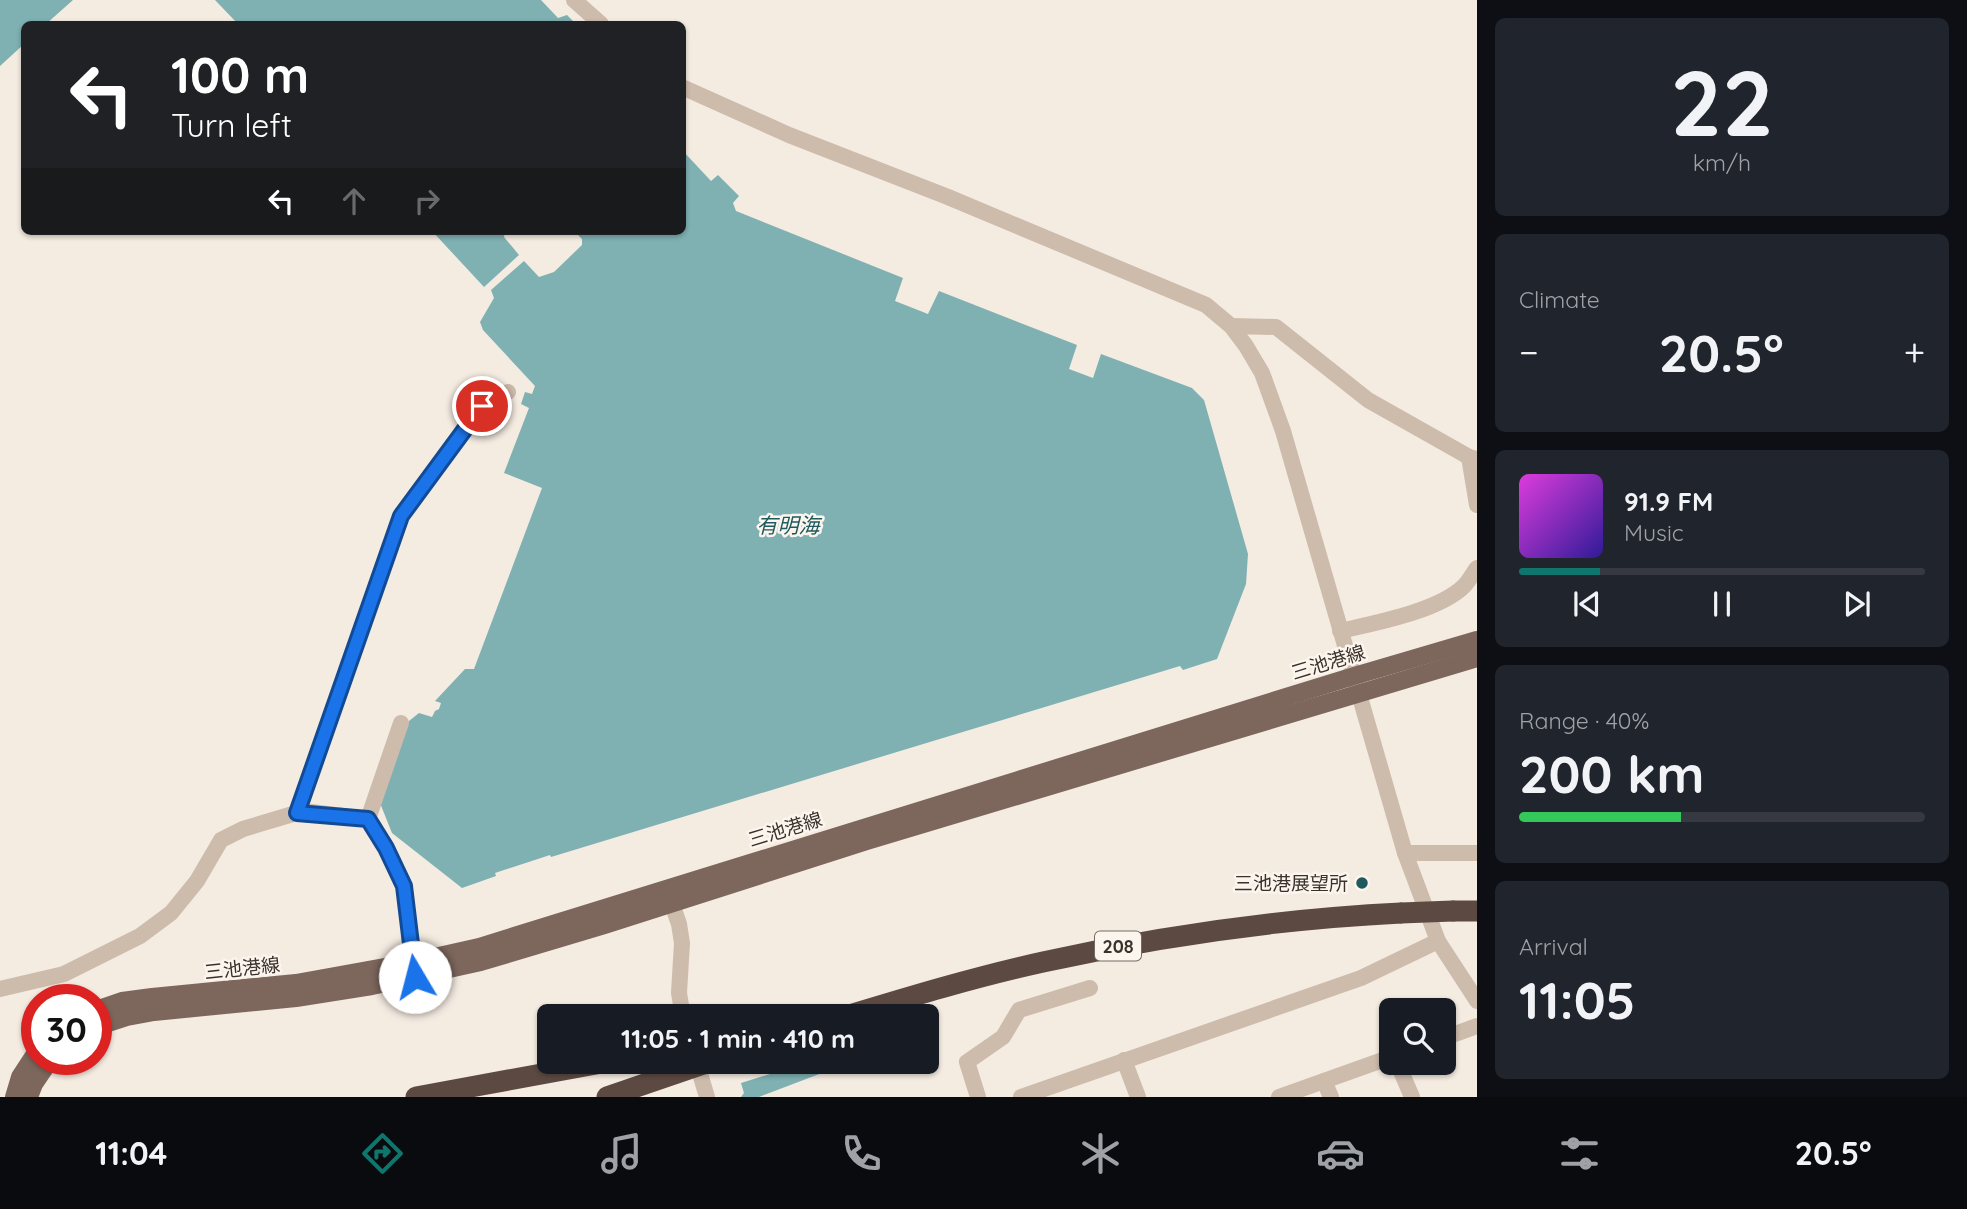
<!DOCTYPE html>
<meta charset="utf-8">
<style>
body{margin:0;font-family:Quicksand,"Noto Sans JP",sans-serif;background:#20242c;color:#f1f3f6;height:100vh;display:flex;flex-direction:column;font-size:26px;white-space:nowrap}
*{box-sizing:border-box;margin:0}
p{font-size:23px;color:#9ea1a6}
.icon{flex:none;width:38px;height:38px;fill:none;stroke:currentColor;stroke-width:2;stroke-linecap:round;stroke-linejoin:round}
.map{position:relative;flex:1;overflow:hidden}
.panel{display:flex;flex-direction:column;gap:18px;padding:18px;background:#0d0f14;width:490px}
.panel>*{flex:none}
.banner{position:absolute;left:21px;top:21px;width:665px;height:214px;border-radius:10px;box-shadow:0 2px 5px #0004;background:#202124;color:#fff;overflow:hidden}
.tools{position:absolute;left:1379px;top:998px;display:grid;gap:14px}
.tools a{display:grid;place-items:center;width:77px;height:77px;border-radius:10px;background:#171b24;box-shadow:0 2px 5px #0004;font-size:35px}
.speed{position:absolute;left:21px;top:984px;display:flex;gap:14px;font-size:35px;font-weight:700;text-align:center}
.speed>*{display:grid;place-content:center;width:91px;height:91px;border-radius:50%;background:#171b24;box-shadow:0 2px 5px #0004;line-height:1}
.speed .limit{border:10px solid #d22;background:#fff;color:#111}
.pin{position:absolute;display:grid;place-items:center;width:60px;height:60px;color:#fff;margin:-30px;border:4px solid #fff;border-radius:50%;box-shadow:0 2px 7px #0007}
.me{position:absolute;width:77px;margin:-38px;rotate:352deg;stroke-linejoin:round;filter:drop-shadow(0 0 5px #0008)}
.turn{display:flex;align-items:center;gap:24px;height:147px;padding:0 35px;font-size:32px}
.turn .icon{width:91px;height:91px;stroke-width:2.5}
.turn b{display:block;font-size:49px;line-height:60px}
.lanes{display:flex;align-items:center;height:66px;padding:0 35px;background:#0003;justify-content:center;gap:35px;direction:ltr}
.lanes .off{opacity:.35}
.big{font-size:52px;font-weight:700;line-height:1.1}
.panel .widget{flex:1;display:flex;flex-direction:column;justify-content:center;gap:10px;min-width:0;padding:0 24px;border-radius:10px;background:#20242c}
.panel .dial{align-items:center;gap:0}
.dial b{font-size:91px;line-height:1}
.song{display:flex;align-items:center;gap:21px}
.cover{width:84px;height:84px;border-radius:10px;background:linear-gradient(135deg,hsl(300 70% 55%),hsl(250 70% 35%))}
.played{height:7px;border-radius:4px;background:linear-gradient(90deg,#0f766e 20%,#363941 20%)}
.keys{display:flex;justify-content:space-around;direction:ltr}
.heat{display:flex;justify-content:space-between;align-items:center;font-size:38px;direction:ltr}
.charge{height:10px;border-radius:5px;background:linear-gradient(90deg,#34c759 40%,#363941 0)}
.trip{position:absolute;left:537px;top:1004px;width:402px;height:70px;border-radius:10px;background:#171b24;box-shadow:0 2px 5px #0004;font-weight:700;line-height:70px;text-align:center}
.dock{display:flex;height:112px;justify-content:space-around;align-items:center;background:#090b0e;color:#9ea1a6}
.dock .icon{width:49px;height:49px}
.dock .current{color:#0f766e}
.dock b{font-size:32px;color:#f1f3f6}
main{display:flex;flex:1;min-height:0}
.map>svg:first-child{display:block}
.water{fill:#7fb0b2}
.lines{fill:none;stroke-linecap:round;stroke-linejoin:round}
.minor{stroke:#cdbbac;stroke-width:16}
.major{stroke:#7d675c;stroke-width:18}
.highway{stroke:#5c4a42;stroke-width:21}
.highway-bridge{stroke:#5c4a42;stroke-width:21}
.route-casing{stroke:#114b97;stroke-width:18}
.route{stroke:#1a73e8;stroke-width:12}
.poi-dot{fill:#1f5a5e;stroke:#fbf5ee;stroke-width:2.5}
.labels{text-anchor:middle;dominant-baseline:central;stroke-width:5;stroke-linejoin:round;paint-order:stroke}
.shield{fill:#fbf5ee;stroke:#756b66;stroke-width:2}
.shield-label{font-size:18px;font-weight:bold;fill:#3b302b}
.street-label{font-size:19px;fill:#3b302b;stroke:#fbf5ee}
.poi-label{font-size:19px;fill:#3b302b;stroke:#fbf5ee;text-anchor:end}
.water-label{font-size:21px;font-style:italic;fill:#1f5a5e;stroke:#fbf5ee}
</style>
<main>
<div class="map">
<svg width="1477" height="1097" viewBox="0 0 1477 1097">
<rect width="100%" height="100%" fill="#f4ebe1"/>
<g class="water">
<path d="M0,0h73l-27,24h-22v20l-24,22z"/>
<path d="M215,0h326l17,18 9,-3 9,9h-338z"/>
<path d="M683,151l28,30 7,-6 21,21 -6,7 3,8 167,67 -8,23 33,13 11,-23 138,54 -8,24 24,9 8,-24 91,34 12,12 44,154 -2,30 -29,75 -34,11 -3,-4 -629,191 -1,-2 -55,18 1,3 -34,12 -70,-55 -12,-30 29,-82 10,-8 13,4 3,-6 4,-2 2,-6 -6,-2 30,-32h9l68,-181 -38,-15 25,-65 -8,-4 4,-12 7,2 3,-8 -52,-56 -3,-8 14,-24 -3,-8 33,-29 15,16 15,-5 28,-27v-6l-8,-8h108z"/>
<path d="M432,231h73l-1,6 15,18 -35,32z"/>
<path d="M808,1062h43l-92,35h-18l3,-4 -3,-10z"/>
</g>
<g class="lines">
<g class="minor">
<path d="M574,0l27,24"/>
<path d="M682,87l107,48 159,62 258,108 25,21 15,20 16,27 21,58 122,422 33,88 39,60"/>
<path d="M1231,326l45,1 92,73 101,57 8,2"/>
<path d="M1469,457l8,48"/>
<path d="M1340,631c35,-8 99,-20 124,-45 5,-5 9,-13 13,-18"/>
<path d="M297,813l104,-297 81,-110 26,-14"/>
<path d="M368,819l18,29 18,38 10,86"/>
<path d="M368,819l33,-96"/>
<path d="M1405,853h72"/>
<path d="M672,904l7,20 3,19 -3,50 4,24"/>
<path d="M0,989l64,-15 76,-38 31,-23 26,-32 24,-41 22,-11 60,-18 65,8"/>
<path d="M1444,1038l33,-12"/>
<path d="M1124,1060l14,37"/>
<path d="M1397,1062l15,35"/>
<path d="M701,1077l6,20"/>
<path d="M1324,1081l7,16"/>
<path d="M978,1097l-11,-35 36,-25 16,-27 71,-22"/>
<path d="M1021,1097l340,-119 77,-37"/>
<path d="M1279,1097l112,-40"/>
</g>
<g class="major">
<path d="M96,1010l26,-9 30,-4 144,-14 116,-21 67,-15 875,-271 123,-36"/>
<path d="M96,1027l31,-10 27,-5 142,-14 76,-12 109,-24 124,-37 262,-84 610,-183"/>
<path d="M14,1097l6,-20 17,-26"/>
<path d="M29,1097l5,-13 17,-25"/>
</g>
<g class="highway">
<path d="M1453,911h24"/>
<path d="M843,1017c66,-20 132,-40 200,-55 118,-26 237,-43 358,-49"/>
<path d="M416,1097l191,-35"/>
<path d="M607,1097l102,-35"/>
</g>
<path class="highway-bridge" d="M1401,913l52,-2"/>
</g>
<g class="lines">
<defs>
<path id="route" d="M415,977l-11,-91 -18,-38 -18,-29 -71,-6 104,-297 81,-110"/>
</defs>
<use href="#route" class="route-casing"/>
<use href="#route" class="route"/>
</g>
<circle class="poi-dot" cx="1362" cy="883" r="7"/>
<g class="labels">
<rect class="shield" x="1095" y="931.5" width="46" height="29" rx="5"/>
<g class="shield-label">
<text x="1118" y="946">208</text>
</g>
<g class="street-label">
<text transform="translate(1328 662) rotate(-17)">三池港線</text>
<text transform="translate(785 829) rotate(-17)">三池港線</text>
<text transform="translate(242 968) rotate(-6)">三池港線</text>
</g>
<g class="poi-label">
<text x="1348" y="883">三池港展望所</text>
</g>
<g class="water-label">
<text x="788" y="525">有明海</text>
</g>
</g>
</svg>
<div class="tools">
<a><svg class="icon" aria-label="search" viewBox="0 0 24 24"><circle cx="10" cy="10" r="6"/><path d="M15 15l6 6"/></svg></a>
</div>
<div class="speed"><div class="limit">30</div></div>
<div class="pin" style="left:482px;top:406px;background:#d93025"><svg class="icon" aria-label="arrive" viewBox="0 0 24 24"><path d="M6 21V4h12l-3 4 3 4H6"/></svg></div>
<svg class="me" style="left:415px;top:977px" viewBox="-20 -20 40 40"><circle r="19" fill="#fff"/><path d="M0-13L10 11 0 6-10 11z" fill="#1a73e8"/></svg>
<div class="trip">11:05 · 1 min · 410 m</div>
<div class="banner">
<div class="turn"><svg class="icon" aria-label="left" viewBox="0 0 24 24"><path d="M17 20v-9H6M10 6l-5 5 5 5"/></svg><div><b>100 m</b>Turn left</div></div>
<div class="lanes"><svg class="icon" aria-label="left" viewBox="0 0 24 24"><path d="M17 20v-9H6M10 6l-5 5 5 5"/></svg><svg class="icon off" aria-label="ahead" viewBox="0 0 24 24"><path d="M12 20V5M6 11l6-6 6 6"/></svg><svg class="icon off" aria-label="right" viewBox="0 0 24 24"><path d="M7 20v-9h11M14 6l5 5-5 5"/></svg></div>
</div>
</div>
<section class="panel">
<div class="widget dial"><b>22</b><p>km/h</p></div>
<div class="widget"><p>Climate</p>
<div class="heat"><a>−</a><b class="big">20.5°</b><a>+</a></div>
</div>
<div class="widget">
<div class="song"><i class="cover"></i><div><b>91.9 FM</b><p>Music</p></div></div>
<div class="played"></div>
<div class="keys"><svg class="icon" aria-label="previous" viewBox="0 0 24 24"><path d="M18 5L8 12l10 7zM5 5v14"/></svg><svg class="icon" aria-label="pause" viewBox="0 0 24 24"><path d="M8 5v14M16 5v14"/></svg><svg class="icon" aria-label="next" viewBox="0 0 24 24"><path d="M6 5l10 7-10 7zM19 5v14"/></svg></div>
</div>
<div class="widget"><p>Range · 40%</p><b class="big">200 km</b><div class="charge"></div></div>
<div class="widget"><p>Arrival</p><b class="big">11:05</b></div>
</section>
</main>
<nav class="dock">
<b>11:04</b>
<svg class="icon current" aria-label="directions" viewBox="0 0 24 24"><path d="M12 3l9 9-9 9-9-9zM9 14v-3h6M13 9l2 2-2 2"/></svg>
<svg class="icon" aria-label="music" viewBox="0 0 24 24"><path d="M9 18V5l10-2v13"/><circle cx="6" cy="18" r="3"/><circle cx="16" cy="16" r="3"/></svg>
<svg class="icon" aria-label="phone" viewBox="0 0 24 24"><path d="M5 4h4l2 5-3 2q2 4 5 5l2-3 5 2v4C11 20 4 13 5 4z"/></svg>
<svg class="icon" aria-label="climate" viewBox="0 0 24 24"><path d="M12 3v18M4 7l16 10M4 17L20 7"/></svg>
<svg class="icon" aria-label="car" viewBox="0 0 24 24"><path d="M5 17H2v-5l4-1 3-4h7l3 4 3 1v5h-3M9 17h6M6 11h13"/><circle cx="7" cy="17" r="2"/><circle cx="17" cy="17" r="2"/></svg>
<svg class="icon" aria-label="filters" viewBox="0 0 24 24"><path d="M4 7h16M4 17h16"/><circle cx="9" cy="7" r="2"/><circle cx="15" cy="17" r="2"/></svg>
<b>20.5°</b>
</nav>
